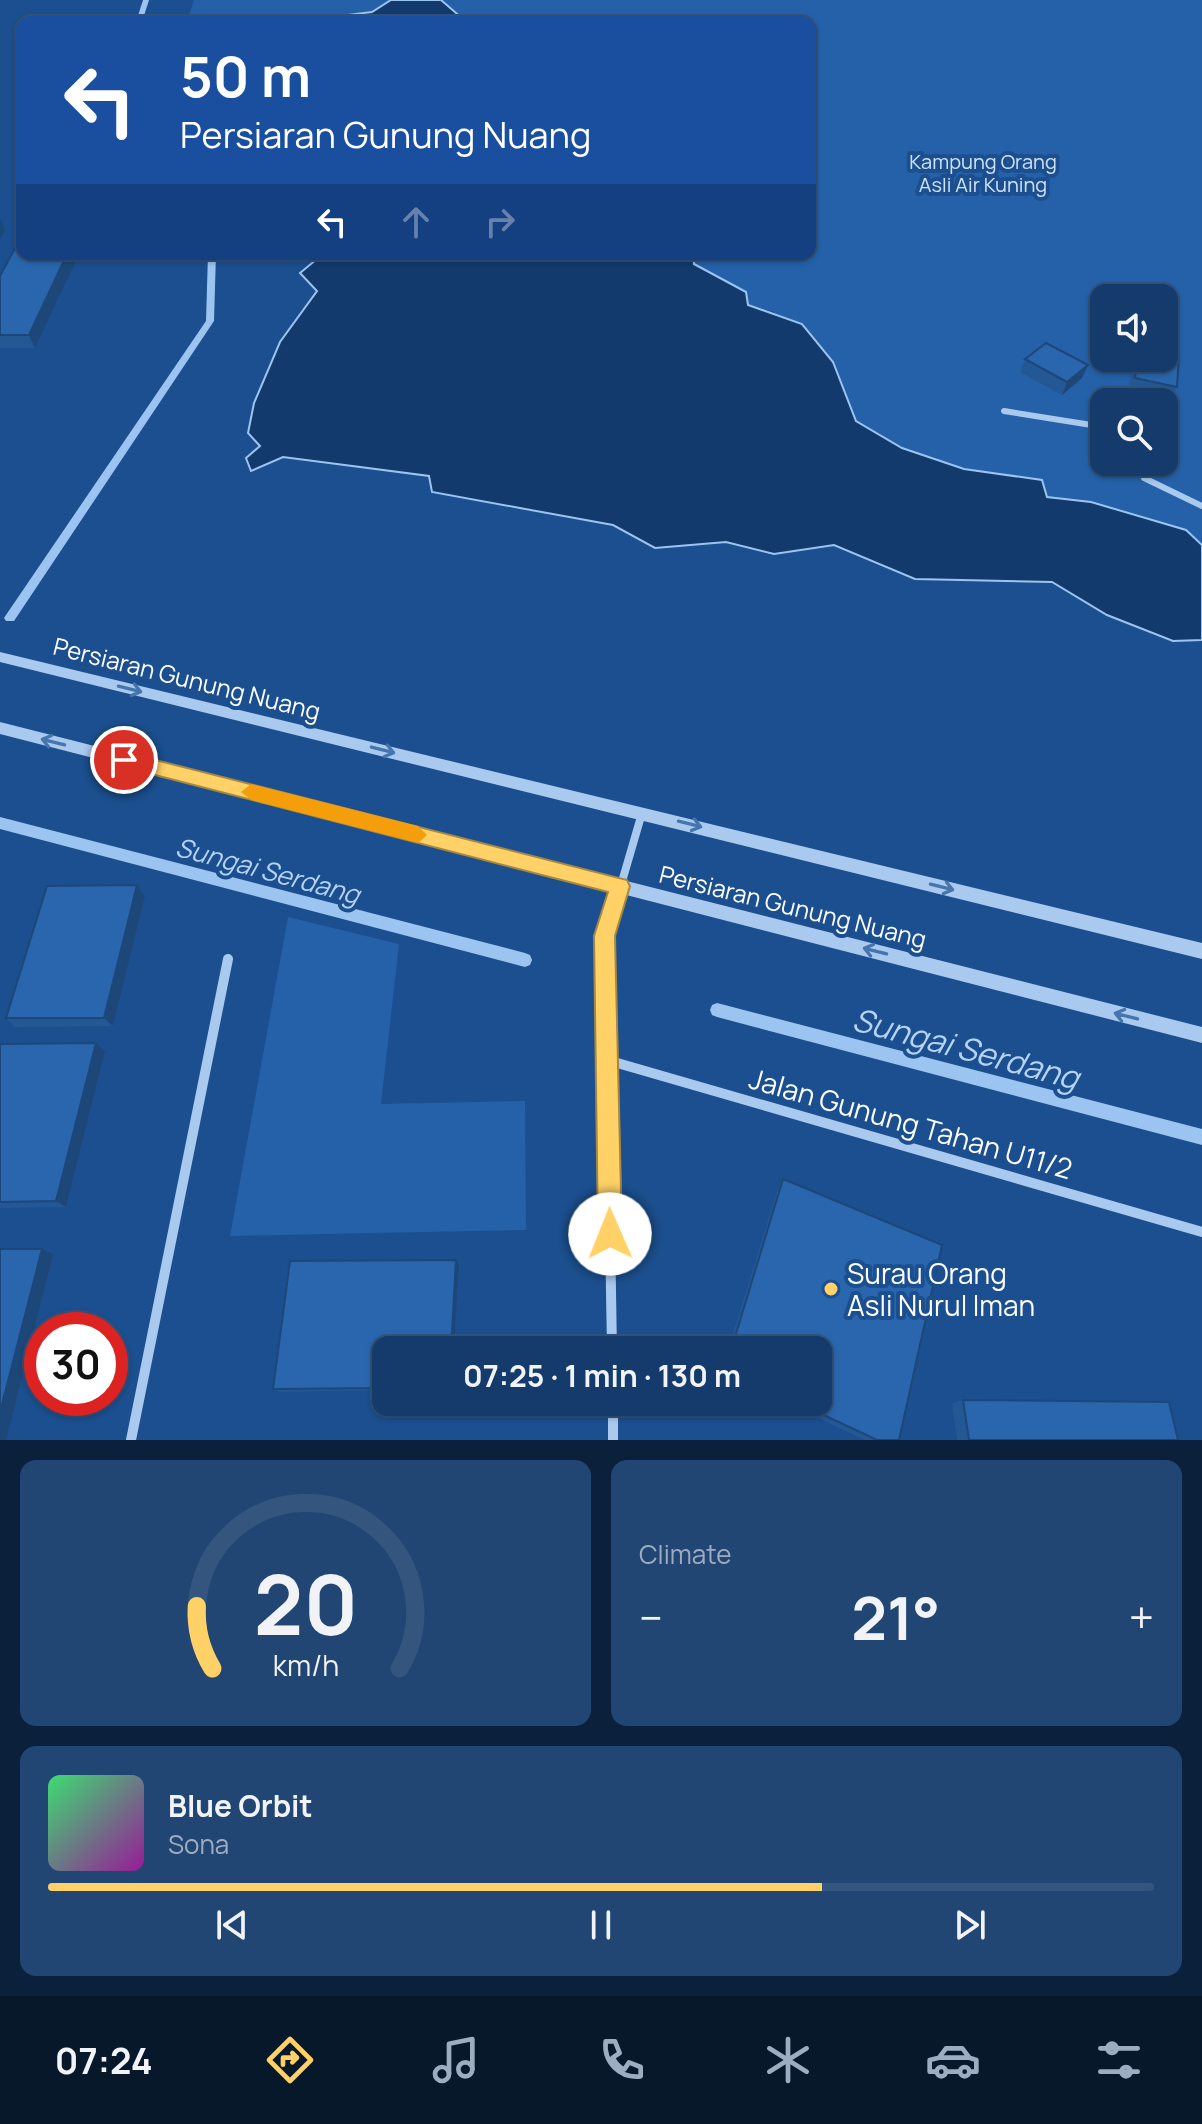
<!DOCTYPE html>
<meta charset="utf-8">
<style>
body{margin:0;font-family:Manrope,sans-serif;background:#214673;color:#f1f3f6;height:100vh;display:flex;flex-direction:column;font-size:30px;white-space:nowrap}
*{box-sizing:border-box;margin:0}
p{font-size:26px;color:#9dadc1}
.icon{flex:none;width:44px;height:44px;fill:none;stroke:currentColor;stroke-width:2;stroke-linecap:round;stroke-linejoin:round}
.map{position:relative;height:1440px;overflow:hidden}
.sheet{display:flex;flex-direction:column;gap:20px;padding:20px;background:#0b203b;flex:1}
.sheet>*{flex:none}
.guide{position:absolute;left:16px;top:16px;width:800px;height:244px;border-radius:16px;box-shadow:0 2px 6px #0004,0 0 0 2px #33557e;background:#1a4fa0;color:#fff;overflow:hidden}
.fabs{position:absolute;left:1090px;top:284px;display:grid;gap:16px}
.fabs a{display:grid;place-items:center;width:88px;height:88px;border-radius:16px;background:#143b6b;box-shadow:0 2px 6px #0004,0 0 0 2px #33557e;font-size:40px}
.speed{position:absolute;left:24px;top:1312px;display:flex;gap:16px;font-size:40px;font-weight:700;text-align:center}
.speed>*{display:grid;place-content:center;width:104px;height:104px;border-radius:50%;background:#143b6b;box-shadow:0 2px 6px #0004,0 0 0 2px #33557e;line-height:1}
.speed .limit{border:12px solid #d22;background:#fff;color:#111}
.pin{position:absolute;display:grid;place-items:center;width:68px;height:68px;color:#fff;margin:-34px;border:4px solid #fff;border-radius:50%;box-shadow:0 2px 8px #0007}
.me{position:absolute;width:88px;margin:-44px;rotate:359deg;stroke-linejoin:round;filter:drop-shadow(0 0 6px #0008)}
.turn{display:flex;align-items:center;gap:28px;height:168px;padding:0 32px;font-size:36px}
.turn .icon{width:104px;height:104px;stroke-width:2.5}
.turn b{display:block;font-size:56px;line-height:68px}
.lanes{display:flex;align-items:center;height:76px;padding:0 32px;background:#0003;justify-content:center;gap:40px;direction:ltr}
.lanes .off{opacity:.35}
.big{font-size:60px;font-weight:700;line-height:1.1}
.sheet .tile{flex:1;display:flex;flex-direction:column;justify-content:center;gap:12px;min-width:0;padding:0 28px;border-radius:16px;background:#214673}
.sheet .dial{align-items:center;gap:0}
.dial svg{height:208px;overflow:visible;fill:none;stroke:#33557e;stroke-width:7;stroke-linecap:round;text-anchor:middle}
.dial text{fill:#f1f3f6;stroke:none}
.song{display:flex;align-items:center;gap:24px}
.cover{width:96px;height:96px;border-radius:12px;background:linear-gradient(135deg,hsl(140 70% 55%),hsl(300 70% 35%))}
.played{height:8px;border-radius:4px;background:linear-gradient(90deg,#ffd166 70%,#33557e 70%)}
.keys{display:flex;justify-content:space-around;direction:ltr}
.heat{display:flex;justify-content:space-between;align-items:center;font-size:44px;direction:ltr}
.sheet .tiles{flex:1;display:grid;gap:20px;grid-template-columns:1fr 1fr}
.tile:last-child{grid-column:span 2}
.trip{position:absolute;left:372px;top:1336px;width:460px;height:80px;border-radius:16px;background:#143b6b;box-shadow:0 2px 6px #0004,0 0 0 2px #33557e;font-weight:700;line-height:80px;text-align:center}
.menu{display:flex;height:128px;justify-content:space-around;align-items:center;background:#08182b;color:#9dadc1}
.menu .icon{width:56px;height:56px}
.menu .active{color:#ffd166}
.menu b{font-size:36px;color:#f1f3f6}
.map>svg:first-child{display:block}
.green{fill:#2461a8;fill-rule:evenodd}
.water{fill:#123a6d;stroke:#9cc4f0;stroke-width:2}
.lines{fill:none;stroke-linecap:round;stroke-linejoin:round}
.stream{fill:#9cc4f0;fill-rule:evenodd}
.minor-far2{stroke:#a9c9ee;stroke-width:6}
.minor-far1{stroke:#a9c9ee;stroke-width:8}
.minor{stroke:#a9c9ee;stroke-width:10}
.tertiary{fill:#a9c9ee;fill-rule:evenodd}
.wall{fill:#245895}
.shaded-wall{fill:#1d4779}
.building{fill:#2a66ad;stroke:#1d4779;stroke-width:2}
.oneway{stroke:#4674ac}
.route{fill:#ffd166;stroke:#a68842;stroke-width:2}
.slow{fill:#f59e0b}
.poi-dot{fill:#ffd166;stroke:#1b4f8f;stroke-width:3}
.labels{text-anchor:middle;dominant-baseline:central;stroke-width:8;stroke-linejoin:round;paint-order:stroke}
.far-park-label{font-size:20px;fill:#cfe3fa;stroke:#1b4f8f}
.street-label{font-size:24px;fill:#fff;stroke:#1b4f8f}
.water-label{font-size:26px;font-style:italic;fill:#b5d3f5;stroke:#1b4f8f}
.near-street-label{font-size:28px;fill:#fff;stroke:#1b4f8f}
.near-poi-label{font-size:28px;fill:#fff;stroke:#1b4f8f;text-anchor:start}
.near-water-label{font-size:32px;font-style:italic;fill:#b5d3f5;stroke:#1b4f8f}
</style>
<div class="map">
<svg width="1202" height="1440" viewBox="0 0 1202 1440">
<rect width="100%" height="100%" fill="#1b4f8f"/>
<g class="green">
<path d="M194,0h197l-19,12 -24,3 2,5 -6,2h-157z"/>
<path d="M441,0h761v545l-16,-15 -95,-28 -44,-5 -44,-24 -39,-4 -62,-21 -46,-27 -23,-59 -61,-51 -25,-6 -54,-41v-10h117v-232h-348l1,-3zM1104,298h60v60h-60zM1104,402h60v60h-60z"/>
<path d="M288,917l111,27 -18,160 144,-3 1,129 -296,6z"/>
</g>
<g class="water">
<path d="M391,0h50l22,19 -1,3h-118l6,-2 -3,-5 25,-3z"/>
<path d="M323,254h370l1,10 52,28 2,13 54,19 31,38 23,59 46,27 62,21 78,11 5,17 44,5 95,28 16,15v95l-29,1 -66,-26 -55,-33 -137,-3 -81,-34 -60,9 -48,-12 -71,6 -42,-23 -181,-33 -3,-16 -146,-19 -32,14 -5,-13 14,-12 -12,-13 6,-30 26,-61 37,-51 -17,-18z"/>
</g>
<g class="lines">
<g class="stream">
<path d="M143,0h6l-7,22h-6z"/>
<path d="M208,254h8l-2,67 -200,300h-8l-2,-3 2,-3 200,-294z"/>
<path d="M0,817l525,136 5,2 2,5 -2,5 -5,2 -525,-138z"/>
<path d="M717,1003l485,126v16l-485,-128 -5,-2 -2,-5 2,-5z"/>
</g>
<g class="minor-far2">
<path d="M1004,411l100,16"/>
<path d="M1137,462l7,16 58,28"/>
</g>
<path class="minor-far1" d="M605,940l37,-127"/>
<g class="minor">
<path d="M605,938l7,412"/>
<path d="M607,1060l595,172"/>
<path d="M613,1402v38"/>
<path d="M131,1440l97,-481"/>
</g>
<g class="tertiary">
<path d="M0,652l1202,291v16l-1202,-297z"/>
<path d="M0,722l1202,305v16l-1202,-309z"/>
</g>
</g>
<g class="wall">
<path d="M0,276l35,72h-35z"/>
<path d="M1134,358h30l13,29 -7,13 -42,-9z"/>
<path d="M1025,359l63,6 -6,13 -20,17 -42,-23z"/>
<path d="M137,885l8,11 -32,130 -97,1 -10,-9z"/>
<path d="M96,1043l9,8 -39,156 -66,1v-164z"/>
<path d="M783,1179l116,261h-34l-81,-38h34v-52h-90l50,-162z"/>
<path d="M459,1265l-5,85h-68v40l-106,2 -7,-3z"/>
<path d="M963,1400l215,40h-221l-5,-37z"/>
</g>
<g class="shaded-wall">
<path d="M0,219l5,11 -5,9z"/>
<path d="M67,254h12l-44,94 -6,-13z"/>
<path d="M1088,365l-6,13 -20,17 5,-13z"/>
<path d="M137,885l8,11 -32,130 -9,-8z"/>
<path d="M96,1043l9,8 -39,156 -10,-6z"/>
<path d="M42,1249l11,5 -47,186h-6v-28z"/>
<path d="M456,1260l3,5 -5,85h-3z"/>
</g>
<g class="building">
<path d="M22,235v19h45l-38,81h-29v-59z"/>
<path d="M1046,343l42,22 -21,17 -42,-23z"/>
<path d="M1164,353l15,3 -2,31 -42,-9 2,-20h27z"/>
<path d="M137,885l-33,133h-98l41,-132z"/>
<path d="M96,1043l-40,158 -56,1v-158z"/>
<path d="M783,1179l159,66 -43,195h-22l-81,-38h22v-52h-87z"/>
<path d="M0,1249h42l-42,163z"/>
<path d="M456,1260l-5,90h-65v38l-113,1 17,-128z"/>
<path d="M963,1400l206,2 9,38h-209z"/>
</g>
<defs><path id="oneway-shaft" d="M-6 0H5M1.5-3L5.5 0L1.5 3" fill="none" stroke-width="1.6" stroke-linecap="round" stroke-linejoin="round" transform="scale(2)"/></defs>
<g class="oneway">
<use href="#oneway-shaft" transform="translate(130 689) rotate(14)"/>
<use href="#oneway-shaft" transform="translate(53 742) rotate(-166)"/>
<use href="#oneway-shaft" transform="translate(383 750) rotate(14)"/>
<use href="#oneway-shaft" transform="translate(690 824) rotate(14)"/>
<use href="#oneway-shaft" transform="translate(942 887) rotate(14)"/>
<use href="#oneway-shaft" transform="translate(875 951) rotate(-166)"/>
<use href="#oneway-shaft" transform="translate(1126 1016) rotate(-166)"/>
</g>
<path class="route" d="M124,752l503,128 3,6 -15,50 7,298 -4,9 -8,3 -9,-3 -3,-9 -4,-298 14,-44 -484,-125 -9,-7z"/>
<path class="slow" d="M251,784l167,42 9,9 -9,8 -167,-43 -10,-8z"/>
<circle class="poi-dot" cx="831" cy="1289" r="8"/>
<g class="labels">
<g class="far-park-label">
<text x="983" y="161">Kampung Orang<tspan x="983" dy="23">Asli Air Kuning</tspan></text>
</g>
<g class="street-label">
<text transform="translate(187 678) rotate(14)">Persiaran Gunung Nuang</text>
<text transform="translate(793 906) rotate(14)">Persiaran Gunung Nuang</text>
</g>
<g class="water-label">
<text transform="translate(268 870) rotate(15)">Sungai Serdang</text>
</g>
<g class="near-street-label">
<text transform="translate(911 1123) rotate(16)">Jalan Gunung Tahan U11/2</text>
</g>
<g class="near-poi-label">
<text x="847" y="1273">Surau Orang<tspan x="847" dy="32">Asli Nurul Iman</tspan></text>
</g>
<g class="near-water-label">
<text transform="translate(966 1048) rotate(15)">Sungai Serdang</text>
</g>
</g>
</svg>
<div class="fabs">
<a><svg class="icon" aria-label="sound" viewBox="0 0 24 24"><path d="M4 9h4l5-4v14l-5-4H4zM17 9q2 3 0 6"/></svg></a>
<a><svg class="icon" aria-label="search" viewBox="0 0 24 24"><circle cx="10" cy="10" r="6"/><path d="M15 15l6 6"/></svg></a>
</div>
<div class="speed"><div class="limit">30</div></div>
<div class="pin" style="left:124px;top:760px;background:#d93025"><svg class="icon" aria-label="arrive" viewBox="0 0 24 24"><path d="M6 21V4h12l-3 4 3 4H6"/></svg></div>
<svg class="me" style="left:610px;top:1234px" viewBox="-20 -20 40 40"><circle r="19" fill="#fff"/><path d="M0-13L10 11 0 6-10 11z" fill="#ffd166"/></svg>
<div class="trip">07:25 · 1 min · 130 m</div>
<div class="guide">
<div class="turn"><svg class="icon" aria-label="left" viewBox="0 0 24 24"><path d="M17 20v-9H6M10 6l-5 5 5 5"/></svg><div><b>50 m</b>Persiaran Gunung Nuang</div></div>
<div class="lanes"><svg class="icon" aria-label="left" viewBox="0 0 24 24"><path d="M17 20v-9H6M10 6l-5 5 5 5"/></svg><svg class="icon off" aria-label="ahead" viewBox="0 0 24 24"><path d="M12 20V5M6 11l6-6 6 6"/></svg><svg class="icon off" aria-label="right" viewBox="0 0 24 24"><path d="M7 20v-9h11M14 6l5 5-5 5"/></svg></div>
</div>
</div>
<section class="sheet">
<div class="tiles">
<div class="tile dial"><svg viewBox="0 0 100 80">
<path d="M14 69A42 42 0 1 1 86 69"/>
<path d="M14 69A42 42 0 0 1 8 45" stroke="#ffd166"/>
<text x="50" y="56" font-size="32" font-weight="700">20</text>
<text x="50" y="72" font-size="11">km/h</text>
</svg></div>
<div class="tile"><p>Climate</p>
<div class="heat"><a>−</a><b class="big">21°</b><a>+</a></div>
</div>
<div class="tile">
<div class="song"><i class="cover"></i><div><b>Blue Orbit</b><p>Sona</p></div></div>
<div class="played"></div>
<div class="keys"><svg class="icon" aria-label="previous" viewBox="0 0 24 24"><path d="M18 5L8 12l10 7zM5 5v14"/></svg><svg class="icon" aria-label="pause" viewBox="0 0 24 24"><path d="M8 5v14M16 5v14"/></svg><svg class="icon" aria-label="next" viewBox="0 0 24 24"><path d="M6 5l10 7-10 7zM19 5v14"/></svg></div>
</div>
</div>
</section>
<nav class="menu">
<b>07:24</b>
<svg class="icon active" aria-label="directions" viewBox="0 0 24 24"><path d="M12 3l9 9-9 9-9-9zM9 14v-3h6M13 9l2 2-2 2"/></svg>
<svg class="icon" aria-label="music" viewBox="0 0 24 24"><path d="M9 18V5l10-2v13"/><circle cx="6" cy="18" r="3"/><circle cx="16" cy="16" r="3"/></svg>
<svg class="icon" aria-label="phone" viewBox="0 0 24 24"><path d="M5 4h4l2 5-3 2q2 4 5 5l2-3 5 2v4C11 20 4 13 5 4z"/></svg>
<svg class="icon" aria-label="climate" viewBox="0 0 24 24"><path d="M12 3v18M4 7l16 10M4 17L20 7"/></svg>
<svg class="icon" aria-label="car" viewBox="0 0 24 24"><path d="M5 17H2v-5l4-1 3-4h7l3 4 3 1v5h-3M9 17h6M6 11h13"/><circle cx="7" cy="17" r="2"/><circle cx="17" cy="17" r="2"/></svg>
<svg class="icon" aria-label="filters" viewBox="0 0 24 24"><path d="M4 7h16M4 17h16"/><circle cx="9" cy="7" r="2"/><circle cx="15" cy="17" r="2"/></svg>
</nav>
